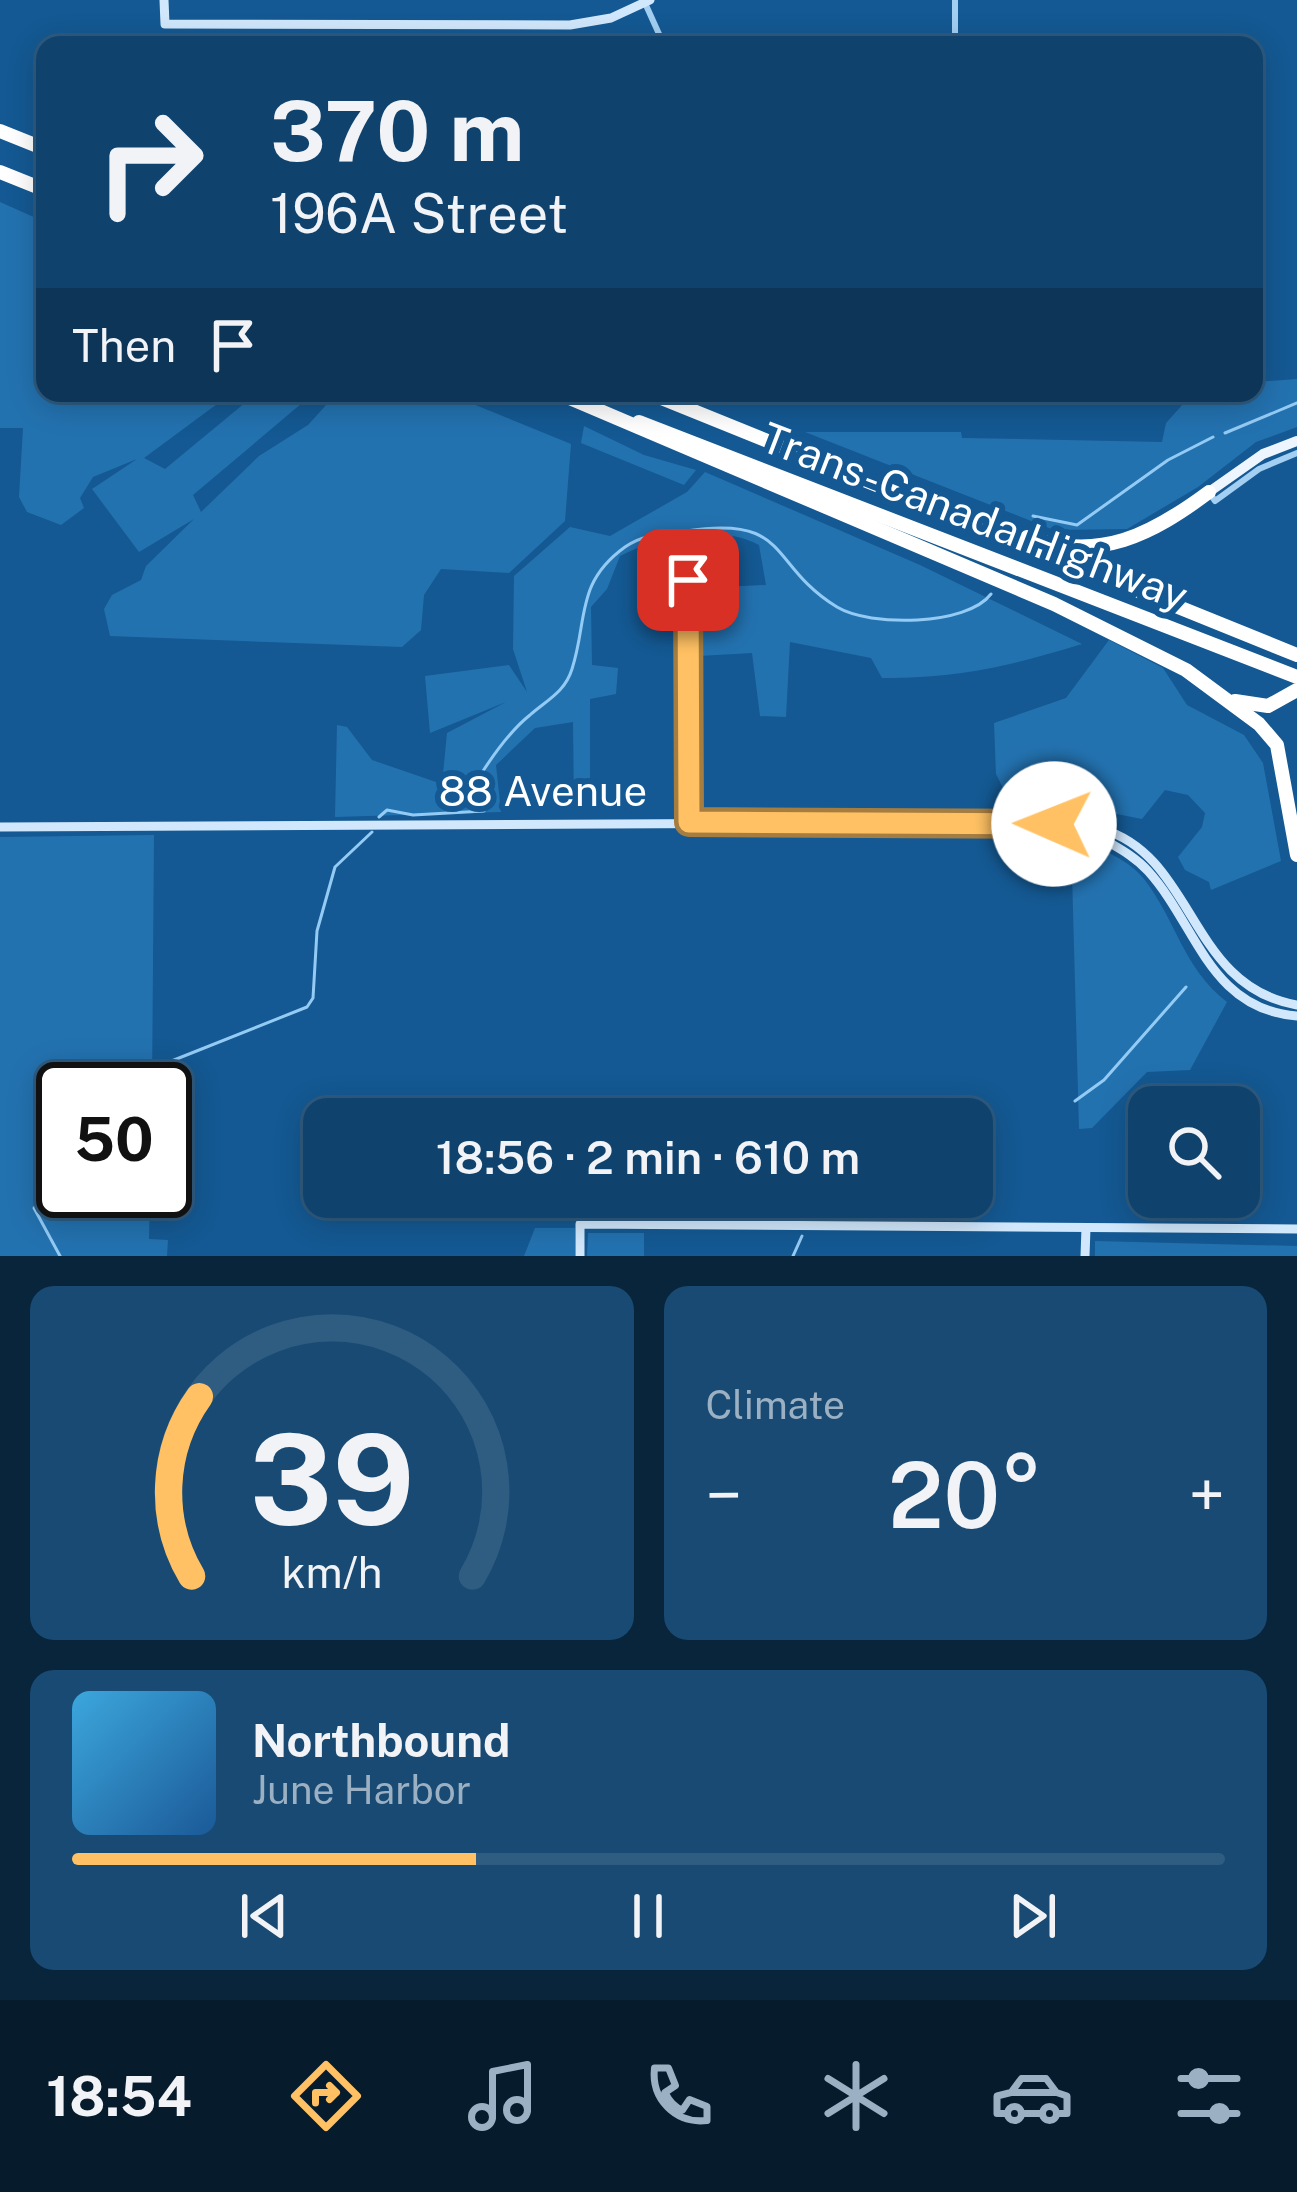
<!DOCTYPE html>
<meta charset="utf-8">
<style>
body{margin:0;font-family:"Public Sans",sans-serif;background:#184a73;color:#f1f3f6;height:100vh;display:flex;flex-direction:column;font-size:45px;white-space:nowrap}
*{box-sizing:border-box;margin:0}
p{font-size:39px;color:#9bb0c2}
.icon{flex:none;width:66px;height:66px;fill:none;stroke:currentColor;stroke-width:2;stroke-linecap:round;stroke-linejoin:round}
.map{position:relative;height:1256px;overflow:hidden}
.sheet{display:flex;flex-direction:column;gap:30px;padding:30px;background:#08253c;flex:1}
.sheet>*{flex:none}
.banner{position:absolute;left:36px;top:36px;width:1227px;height:366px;border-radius:24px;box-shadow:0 6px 30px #0003,0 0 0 3px #2f5c81;background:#0f436e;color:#f1f3f6;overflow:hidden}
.controls{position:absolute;left:1128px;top:1086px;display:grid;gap:24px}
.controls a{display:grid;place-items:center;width:132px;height:132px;border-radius:24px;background:#0f436e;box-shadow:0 6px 30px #0003,0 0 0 3px #2f5c81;font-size:60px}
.speed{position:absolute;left:36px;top:1062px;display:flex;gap:24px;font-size:60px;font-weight:700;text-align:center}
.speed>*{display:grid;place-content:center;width:156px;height:156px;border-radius:50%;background:#0f436e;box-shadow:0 6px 30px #0003,0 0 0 3px #2f5c81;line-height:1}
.speed .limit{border:6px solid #111;border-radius:18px;background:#fff;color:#111}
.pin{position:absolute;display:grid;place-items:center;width:102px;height:102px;color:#fff;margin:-51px;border-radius:24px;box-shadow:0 6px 18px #0006}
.me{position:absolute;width:132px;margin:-66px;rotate:271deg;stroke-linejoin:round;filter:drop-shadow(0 0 9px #0008)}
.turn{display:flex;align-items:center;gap:42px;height:252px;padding:0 36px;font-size:54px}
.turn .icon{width:156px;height:156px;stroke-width:2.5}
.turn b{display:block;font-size:84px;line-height:102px}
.then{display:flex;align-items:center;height:114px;padding:0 36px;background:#0003;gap:24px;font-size:45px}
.big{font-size:90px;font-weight:600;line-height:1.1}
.sheet .widget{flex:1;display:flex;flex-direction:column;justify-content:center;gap:18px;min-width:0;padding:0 42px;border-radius:24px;background:#184a73}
.sheet .dial{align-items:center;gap:0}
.dial svg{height:312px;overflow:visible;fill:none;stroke:#2f5c81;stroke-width:7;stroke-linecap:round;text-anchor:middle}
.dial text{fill:#f1f3f6;stroke:none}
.song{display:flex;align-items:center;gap:36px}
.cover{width:144px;height:144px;border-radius:18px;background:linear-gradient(135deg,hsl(200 70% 55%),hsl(210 70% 35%))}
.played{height:12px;border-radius:6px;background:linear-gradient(90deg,#ffc163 35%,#2f5c81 35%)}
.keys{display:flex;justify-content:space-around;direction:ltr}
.heat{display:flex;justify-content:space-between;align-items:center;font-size:66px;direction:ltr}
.sheet .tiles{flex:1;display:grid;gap:30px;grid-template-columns:1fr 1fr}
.widget:last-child{grid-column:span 2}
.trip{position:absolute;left:303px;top:1098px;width:690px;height:120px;border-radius:24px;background:#0f436e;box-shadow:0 6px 30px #0003,0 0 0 3px #2f5c81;font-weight:600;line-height:120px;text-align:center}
.dock{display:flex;height:192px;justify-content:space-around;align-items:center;background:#061b2c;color:#9bb0c2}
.dock .icon{width:84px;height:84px}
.dock .active{color:#ffc163}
.dock b{font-size:54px;color:#f1f3f6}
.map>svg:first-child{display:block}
.green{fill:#2372b0}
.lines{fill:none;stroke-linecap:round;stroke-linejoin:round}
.stream{stroke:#94cbf5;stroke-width:3}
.street{stroke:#a2cff2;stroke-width:6}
.secondary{stroke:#d1e8fc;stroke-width:9}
.primary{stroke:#edf6ff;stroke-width:10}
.highway{stroke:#fff;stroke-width:14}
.route-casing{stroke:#a67d40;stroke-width:30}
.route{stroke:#ffc163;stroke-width:21}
.labels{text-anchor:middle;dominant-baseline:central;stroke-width:12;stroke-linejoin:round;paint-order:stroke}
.street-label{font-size:42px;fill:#fff;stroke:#145993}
</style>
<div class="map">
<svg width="1297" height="1256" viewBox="0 0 1297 1256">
<rect width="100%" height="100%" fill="#145993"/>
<g class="green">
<path d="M0,202l45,20v171h187l-88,65 21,11 92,-76h57l-121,102 8,17 58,-56 49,-31 29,-32h109l125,51 -6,77 -56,52 -68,-4 -17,26 -3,35 -19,17 -292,-11 -6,-27 8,-14 29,-15 5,-14 48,-47 -55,33 -47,-63 45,-30 -44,18 -13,21 4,10 -23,17 -34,-13 -8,-15 4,-69h-23z"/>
<path d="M1297,379v48l-41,15 -58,45 -71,42 -73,1 -249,-98h156l1,6 200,4 4,-19 27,-30h61v-11z"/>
<path d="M584,426l60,29 52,15 -12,15 -103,-42z"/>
<path d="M705,472l215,93 162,79c-72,22 -123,34 -200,34l-11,-20 -81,-16 -4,75 -26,-1 -8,-63 -53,3 -2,-68 69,-3 -7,-40c-39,-21 -100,-9 -139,11l-13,33 -16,18 1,58 26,3 -2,26 -26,5v108h-16l-1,-85 -38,6 -39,37 5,47 -166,5 2,-92 10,2 25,33 70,24 5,-51 59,-31 -76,31 -5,-57 84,-11 18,27 -14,-43 1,-73 56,-49 40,9 77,-44z"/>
<path d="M1109,640l54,28 24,37 57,30 19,28 18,98 -70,29 -2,-8 -24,-12 -7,-13 24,-30 3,-14 -17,-18 -23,-5 -23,29 -137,-27 -9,-18 -2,-51 72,-25z"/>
<path d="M154,835l-2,254h-89v102h87l-1,48 19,1 -1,16h-167v-419z"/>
<path d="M1071,837c25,10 55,20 73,42 32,41 39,89 83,123l-37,68 -43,2 -55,56 -13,1z"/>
<path d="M535,1228h40v28h-51z"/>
<path d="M588,1233h56v23h-57z"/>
<path d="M1095,1241l202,5v10h-202z"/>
</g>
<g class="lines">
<g class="stream">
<path d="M1225,433l72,-30"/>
<path d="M1033,516l44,9 91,-65 45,-23"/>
<path d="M379,817l8,-7 26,5 71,-4 9,-13 -10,-27c13,-20 28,-41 47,-56 17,-15 35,-23 42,-46 16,-49 3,-86 53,-122 18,-13 39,-13 61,-16 106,-16 81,33 151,76 33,20 130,19 154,-13"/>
<path d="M125,1089l44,-27 138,-55 6,-9 4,-67 18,-64 37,-35"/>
<path d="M1075,1101l29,-21 82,-93"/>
<path d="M812,1213l17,-16"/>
<path d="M60,1256l-26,-48 29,-27"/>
<path d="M793,1256l9,-20"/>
</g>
<g class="street">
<path d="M955,0v45"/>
<path d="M645,3l19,42"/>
<path d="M1211,495l4,6 44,-32 38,-16"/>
<path d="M688,580l1,242"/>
</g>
<g class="secondary">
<path d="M164,0l1,24 405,1 41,-7 39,-18"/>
<path d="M0,827l1027,-5c24,1 52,1 75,7 94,28 86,157 195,176"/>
<path d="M1086,828c20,15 44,23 62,43 49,54 61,138 149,145"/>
<path d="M580,1256v-32l717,5"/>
<path d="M1085,1256l1,-28"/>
</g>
<path class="primary" d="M1209,492l54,-38 34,-13"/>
<g class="highway">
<path d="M0,131l45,18"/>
<path d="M0,172l45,18"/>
<path d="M558,393l496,211 132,66 73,54 18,21 20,110"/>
<path d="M649,393l648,262"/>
<path d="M639,422l658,255"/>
<path d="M1027,537c73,25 124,-2 182,-45"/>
<path d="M1235,701l33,5 29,-16"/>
</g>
</g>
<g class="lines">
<defs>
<path id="route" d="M688,580l1,242 365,2"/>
</defs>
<use href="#route" class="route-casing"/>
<use href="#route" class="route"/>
</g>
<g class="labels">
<g class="street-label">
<text transform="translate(975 516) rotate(21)">Trans-Canada Highway</text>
<text x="543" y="790">88 Avenue</text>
</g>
</g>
</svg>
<div class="controls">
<a><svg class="icon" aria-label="search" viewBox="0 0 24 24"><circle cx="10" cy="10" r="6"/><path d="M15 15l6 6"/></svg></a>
</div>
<div class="speed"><div class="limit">50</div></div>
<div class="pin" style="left:688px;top:580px;background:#d93025"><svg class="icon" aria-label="arrive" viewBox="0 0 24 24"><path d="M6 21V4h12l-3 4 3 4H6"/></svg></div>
<svg class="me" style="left:1054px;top:824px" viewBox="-20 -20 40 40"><circle r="19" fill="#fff"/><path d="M0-13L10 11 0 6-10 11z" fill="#ffc163"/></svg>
<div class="trip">18:56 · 2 min · 610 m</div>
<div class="banner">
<div class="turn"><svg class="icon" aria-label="right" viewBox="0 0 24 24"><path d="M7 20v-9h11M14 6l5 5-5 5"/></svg><div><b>370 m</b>196A Street</div></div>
<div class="then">Then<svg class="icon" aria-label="arrive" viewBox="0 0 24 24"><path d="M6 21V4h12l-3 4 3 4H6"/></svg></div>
</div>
</div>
<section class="sheet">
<div class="tiles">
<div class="widget dial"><svg viewBox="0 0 100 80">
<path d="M14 69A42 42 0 1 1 86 69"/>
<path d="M14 69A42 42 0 0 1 16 23" stroke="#ffc163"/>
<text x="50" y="56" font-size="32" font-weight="700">39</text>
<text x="50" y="72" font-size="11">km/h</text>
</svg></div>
<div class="widget"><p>Climate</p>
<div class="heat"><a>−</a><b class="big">20°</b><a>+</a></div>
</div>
<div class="widget">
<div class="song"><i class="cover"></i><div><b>Northbound</b><p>June Harbor</p></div></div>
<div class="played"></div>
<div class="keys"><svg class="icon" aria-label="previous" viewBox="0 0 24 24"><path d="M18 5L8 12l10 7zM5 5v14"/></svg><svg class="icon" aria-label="pause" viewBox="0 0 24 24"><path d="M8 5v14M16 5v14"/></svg><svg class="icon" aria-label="next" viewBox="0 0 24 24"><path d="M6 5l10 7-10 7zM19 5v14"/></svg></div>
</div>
</div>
</section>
<nav class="dock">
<b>18:54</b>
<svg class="icon active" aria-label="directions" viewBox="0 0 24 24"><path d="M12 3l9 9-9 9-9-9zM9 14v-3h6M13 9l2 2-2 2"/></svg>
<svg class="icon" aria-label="music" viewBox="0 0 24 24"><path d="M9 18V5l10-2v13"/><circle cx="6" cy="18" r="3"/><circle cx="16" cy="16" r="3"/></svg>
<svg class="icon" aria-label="phone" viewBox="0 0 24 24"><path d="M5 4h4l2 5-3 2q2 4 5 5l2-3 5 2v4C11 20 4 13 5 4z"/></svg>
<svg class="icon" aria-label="climate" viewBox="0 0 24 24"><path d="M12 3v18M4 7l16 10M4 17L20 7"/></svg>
<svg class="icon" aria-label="car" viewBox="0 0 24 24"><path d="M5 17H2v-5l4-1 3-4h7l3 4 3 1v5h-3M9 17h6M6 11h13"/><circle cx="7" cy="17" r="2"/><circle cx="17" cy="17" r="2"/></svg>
<svg class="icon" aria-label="filters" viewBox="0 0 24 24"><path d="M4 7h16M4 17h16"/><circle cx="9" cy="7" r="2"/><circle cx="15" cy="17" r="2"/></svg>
</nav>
